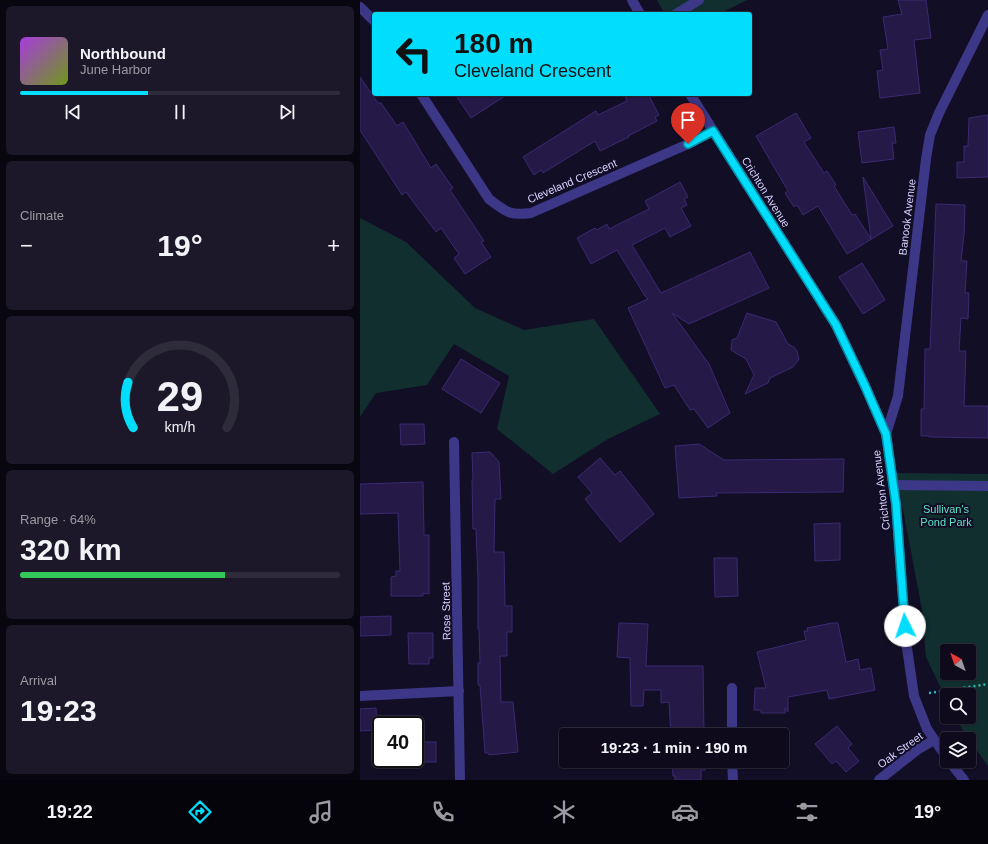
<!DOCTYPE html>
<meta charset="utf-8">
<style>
body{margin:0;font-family:Helvetica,sans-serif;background:#1c1829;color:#f1f3f6;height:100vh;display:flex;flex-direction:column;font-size:15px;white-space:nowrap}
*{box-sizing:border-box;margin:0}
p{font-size:13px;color:#9b9aa3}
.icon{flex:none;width:22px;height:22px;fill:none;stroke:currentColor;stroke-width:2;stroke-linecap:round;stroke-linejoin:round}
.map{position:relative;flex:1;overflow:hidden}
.panel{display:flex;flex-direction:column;gap:6px;padding:6px;background:#08060f;width:360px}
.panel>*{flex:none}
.top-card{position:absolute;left:12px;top:12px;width:380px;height:84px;border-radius:4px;box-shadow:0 1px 3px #0004,0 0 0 1px #2e2b3b;background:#00ddfd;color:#111;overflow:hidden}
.needle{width:26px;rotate:320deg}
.fabs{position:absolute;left:580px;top:644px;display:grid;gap:8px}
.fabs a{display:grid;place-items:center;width:36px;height:36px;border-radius:4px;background:#0e0a1c;box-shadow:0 1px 3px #0004,0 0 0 1px #2e2b3b;font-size:20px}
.speed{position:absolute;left:12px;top:716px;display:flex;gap:8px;font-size:20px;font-weight:700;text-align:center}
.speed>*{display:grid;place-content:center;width:52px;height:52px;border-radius:50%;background:#0e0a1c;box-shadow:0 1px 3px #0004,0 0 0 1px #2e2b3b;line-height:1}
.speed .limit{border:2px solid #111;border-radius:6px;background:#fff;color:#111}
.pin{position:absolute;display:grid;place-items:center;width:34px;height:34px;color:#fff;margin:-41px -17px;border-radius:50% 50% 50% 0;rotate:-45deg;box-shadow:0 0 4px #0007}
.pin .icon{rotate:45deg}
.me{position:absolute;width:44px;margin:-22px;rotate:356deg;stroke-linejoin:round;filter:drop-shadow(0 0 3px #0008)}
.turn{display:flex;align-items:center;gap:14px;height:84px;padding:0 16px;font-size:18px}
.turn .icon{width:52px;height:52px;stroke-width:2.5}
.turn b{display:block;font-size:28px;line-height:34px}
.big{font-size:30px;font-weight:700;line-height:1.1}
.panel .card{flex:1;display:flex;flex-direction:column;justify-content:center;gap:6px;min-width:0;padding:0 14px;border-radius:6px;background:#1c1829}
.panel .dial{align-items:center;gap:0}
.dial svg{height:104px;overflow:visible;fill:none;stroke:#2e2b3b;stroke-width:7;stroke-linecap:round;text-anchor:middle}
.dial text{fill:#f1f3f6;stroke:none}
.song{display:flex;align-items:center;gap:12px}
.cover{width:48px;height:48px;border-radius:6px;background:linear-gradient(135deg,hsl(280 70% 55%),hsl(80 70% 35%))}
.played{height:4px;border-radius:2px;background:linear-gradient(90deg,#00ddfd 40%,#2e2b3b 40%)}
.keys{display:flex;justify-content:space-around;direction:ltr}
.heat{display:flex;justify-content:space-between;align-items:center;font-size:22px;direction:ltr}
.charge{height:6px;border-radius:3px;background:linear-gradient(90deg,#34c759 64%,#2e2b3b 0)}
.trip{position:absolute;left:199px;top:728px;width:230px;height:40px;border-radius:4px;background:#0e0a1c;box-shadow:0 1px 3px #0004,0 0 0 1px #2e2b3b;font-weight:700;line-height:40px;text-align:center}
.dock{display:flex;height:64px;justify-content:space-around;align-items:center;background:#06040b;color:#9b9aa3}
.dock .icon{width:28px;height:28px}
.dock .current{color:#00ddfd}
.dock b{font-size:18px;color:#f1f3f6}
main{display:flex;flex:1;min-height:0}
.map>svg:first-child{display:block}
.green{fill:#112f2f;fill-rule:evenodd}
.building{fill:#241947;stroke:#3b2a73}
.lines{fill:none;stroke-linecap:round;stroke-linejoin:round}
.path{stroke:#2bbab5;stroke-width:2.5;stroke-dasharray:2 3;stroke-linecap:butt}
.minor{stroke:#3c3786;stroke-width:10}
.route-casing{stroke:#0090a4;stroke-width:10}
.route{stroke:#00ddfd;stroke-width:7}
.labels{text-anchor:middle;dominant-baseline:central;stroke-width:4;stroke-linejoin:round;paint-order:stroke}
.street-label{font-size:11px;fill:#d8d2ff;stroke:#120e25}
.park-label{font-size:11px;fill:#5ae3c4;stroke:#120e25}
</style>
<main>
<section class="panel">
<div class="card">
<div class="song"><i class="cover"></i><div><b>Northbound</b><p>June Harbor</p></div></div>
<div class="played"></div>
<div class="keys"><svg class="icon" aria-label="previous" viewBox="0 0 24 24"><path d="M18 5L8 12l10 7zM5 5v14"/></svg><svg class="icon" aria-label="pause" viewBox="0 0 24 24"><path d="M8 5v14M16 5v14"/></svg><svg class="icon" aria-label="next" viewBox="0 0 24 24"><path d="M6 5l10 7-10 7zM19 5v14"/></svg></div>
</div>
<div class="card"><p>Climate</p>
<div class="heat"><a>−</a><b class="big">19°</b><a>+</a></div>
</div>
<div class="card dial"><svg viewBox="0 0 100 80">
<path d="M14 69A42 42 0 1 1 86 69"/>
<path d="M14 69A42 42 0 0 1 10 34" stroke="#00ddfd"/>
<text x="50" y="56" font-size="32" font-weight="700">29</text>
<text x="50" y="72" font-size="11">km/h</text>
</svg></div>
<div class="card"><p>Range · 64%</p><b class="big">320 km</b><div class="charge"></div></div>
<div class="card"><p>Arrival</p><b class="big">19:23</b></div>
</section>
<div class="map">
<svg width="628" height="780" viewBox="0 0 628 780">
<rect width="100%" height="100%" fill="#120e25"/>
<g class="green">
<path d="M297,0h90l-28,14h-54z"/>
<path d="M0,218l46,24 69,66 49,22 70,-11 66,95 -52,25 -55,35 -56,-45 12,-53 -55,-32 -27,41 -51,8 -16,24z"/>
<path d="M536,473l92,1v292l-24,-34 -9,-15h14v-22h-22v6l-21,-44 -4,-47zM587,651h22v22h-22z"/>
</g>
<g class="building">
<path d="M538,0h28l5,38 -17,2 6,53 -40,5 -3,-27 6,-1 -3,-20 8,-1 -5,-32 19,-3z"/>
<path d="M0,77l18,26h3l16,23 6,-4 28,46 5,-4 17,24 -3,2 34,51 -3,1 10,15 -26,17 -11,-16 5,-4 -18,-26 -5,4 -30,-40 -4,3 -42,-65z"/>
<path d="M95,94h53l-37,24z"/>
<path d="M264,94h24l11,21 -4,2 2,4 -29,15 1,1 -29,14 -5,-10 -52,32 -2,-3 -7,5 -11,-18 73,-46 2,4 29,-14z"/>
<path d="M436,113l15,25 -7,4 20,31 3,-2 9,14 -2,1 18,29 3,-1 16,25 -8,-62 30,49 -46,28 -29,-48 -15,9 -6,-10 -3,2 -9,-14 3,-2 -32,-55z"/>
<path d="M628,115v62l-31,1v-16h7v-16h4l1,-28z"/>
<path d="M534,127l2,16h-4l2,16 -32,4 -4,-31z"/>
<path d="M320,182l8,15 -4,2 3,6 -6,3 10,18 -21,11 -5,-9 -33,17 29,48 89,-41 19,36 -80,36 -17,-11 37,51 21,49 -22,15 -14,-19 -4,1 -16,-25 -9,3 -37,-80 20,-9 -3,-3 -28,-46 -26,14 -14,-26 18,-10 2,2 10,-6 2,5 40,-20 -4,-8z"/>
<path d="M576,204l29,1 -1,30 -3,26h6l-2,32h4l-1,26 -7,-1 -2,33h7l-2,55h24v32l-59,-1v-1h-8v-27h3l1,-60h5z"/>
<path d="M502,263l23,37 -22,14 -24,-37z"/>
<path d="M387,313l29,9 12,22 6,3 3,4 2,8 -6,8 -23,11 -2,5 -23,11 9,-19 -8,-16 -15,-9 1,-10 5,-2z"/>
<path d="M101,359l39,24 -19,30 -39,-24z"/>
<path d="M40,424h24l1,20 -24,1z"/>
<path d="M339,444l25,16 120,-1 -1,33 -127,1 1,3 -38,2 -4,-52z"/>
<path d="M130,452l9,10 2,37h-6l-1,53h10l1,54h7v26h-5v24h-7l1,46h12l5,50 -29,3 -1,-2h-3l-5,-68h-2v-22h2l-1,-34h-1v-50l-2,-50h-3l-1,-49 1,-1 -1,-26z"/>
<path d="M240,458l15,17 5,-4 34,43 -34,28 -35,-43 7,-6 -14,-16z"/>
<path d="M63,482l1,53h5v59l-6,-1v3h-32v-19l5,-1v-5h4l-2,-58 -38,1v-30z"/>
<path d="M480,523v37l-25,1 -1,-37z"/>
<path d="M354,558h23l1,38 -23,1z"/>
<path d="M31,616v19l-31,1v-19z"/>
<path d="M259,623l29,1 -2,42h57l1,69h-33l-2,-33 -8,1v-13h-17l-1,16h-12l-1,-48 -13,-1z"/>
<path d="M472,623h6l8,39 12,-3 2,11 11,-2 4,22 -46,9 -2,-9 -39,7v15l-3,-4v5h-24v-3h-7l1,-22h11l-9,-36 49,-12 -2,-9h4l-1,-3z"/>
<path d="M48,633h25v25h-4v6h-20z"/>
<path d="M16,708l1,22 -17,1v-22z"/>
<path d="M477,726l15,18 -4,4 11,13 -13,11 -10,-11 -4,3 -17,-20z"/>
<rect x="55" y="742" width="21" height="20"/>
<path d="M312,761h33v9h-4v10h-26v-4h-2z"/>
</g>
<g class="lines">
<path class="path" d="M569,693l59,-9"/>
<g class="minor">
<path d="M272,0l8,14"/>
<path d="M0,7l14,14"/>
<path d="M316,14l23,-14"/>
<path d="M61,94l68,105c17,13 21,17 42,14l157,-69 25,-13"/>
<path d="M330,94l146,231 29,61 21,48 10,70 10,137 8,55 13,33 20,29"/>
<path d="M526,434l12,-38 28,-237 4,-24 9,-22 49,-98"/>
<path d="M94,442l6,338"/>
<path d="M534,485l94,1"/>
<path d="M372,688v47"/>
<path d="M0,696l99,-5"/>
<path d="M372,761l1,19"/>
<path d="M589,761l15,19"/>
<path d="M519,780l38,-30 17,-10"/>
</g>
</g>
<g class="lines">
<defs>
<path id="route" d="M328,144l25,-13 123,194 29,61 21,48 10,70 9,122"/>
</defs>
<use href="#route" class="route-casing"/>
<use href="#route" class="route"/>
</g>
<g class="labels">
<g class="street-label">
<text transform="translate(212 181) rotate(-23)">Cleveland Crescent</text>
<text transform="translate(406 192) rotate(58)">Crichton Avenue</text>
<text transform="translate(547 217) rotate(-83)">Banook Avenue</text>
<text transform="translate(521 490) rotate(-97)">Crichton Avenue</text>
<text transform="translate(86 611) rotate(-91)">Rose Street</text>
<text transform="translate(540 750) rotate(-36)">Oak Street</text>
</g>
<g class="park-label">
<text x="586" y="509">Sullivan's<tspan x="586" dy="13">Pond Park</tspan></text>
</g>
</g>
</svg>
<div class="fabs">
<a><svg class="needle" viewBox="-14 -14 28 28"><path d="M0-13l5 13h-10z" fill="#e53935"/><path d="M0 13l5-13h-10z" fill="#9b9aa3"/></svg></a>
<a><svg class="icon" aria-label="search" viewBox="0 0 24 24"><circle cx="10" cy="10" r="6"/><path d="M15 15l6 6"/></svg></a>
<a><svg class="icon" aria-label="layers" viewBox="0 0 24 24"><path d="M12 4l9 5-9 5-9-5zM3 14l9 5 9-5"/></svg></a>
</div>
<div class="speed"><div class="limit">40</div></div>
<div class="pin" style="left:328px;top:144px;background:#d93025"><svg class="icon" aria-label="arrive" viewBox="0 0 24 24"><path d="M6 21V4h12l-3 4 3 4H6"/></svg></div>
<svg class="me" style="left:545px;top:626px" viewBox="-20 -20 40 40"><circle r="19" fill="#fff"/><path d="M0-13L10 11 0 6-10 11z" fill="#00ddfd"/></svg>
<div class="trip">19:23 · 1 min · 190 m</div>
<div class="top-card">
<div class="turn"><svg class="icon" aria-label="left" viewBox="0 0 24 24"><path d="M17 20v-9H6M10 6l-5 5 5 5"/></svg><div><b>180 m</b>Cleveland Crescent</div></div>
</div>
</div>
</main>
<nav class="dock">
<b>19:22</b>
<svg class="icon current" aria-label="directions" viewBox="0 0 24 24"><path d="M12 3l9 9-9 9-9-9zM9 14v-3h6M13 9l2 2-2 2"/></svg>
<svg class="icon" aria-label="music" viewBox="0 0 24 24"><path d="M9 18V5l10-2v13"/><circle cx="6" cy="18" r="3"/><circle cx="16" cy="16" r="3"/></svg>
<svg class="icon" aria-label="phone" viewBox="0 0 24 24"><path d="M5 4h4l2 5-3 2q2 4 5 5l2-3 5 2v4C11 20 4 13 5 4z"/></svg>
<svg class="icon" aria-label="climate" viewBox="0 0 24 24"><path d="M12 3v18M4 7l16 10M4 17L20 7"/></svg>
<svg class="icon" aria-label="car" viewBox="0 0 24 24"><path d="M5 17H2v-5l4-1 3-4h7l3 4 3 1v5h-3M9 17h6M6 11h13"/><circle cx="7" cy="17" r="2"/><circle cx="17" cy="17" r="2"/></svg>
<svg class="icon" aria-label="filters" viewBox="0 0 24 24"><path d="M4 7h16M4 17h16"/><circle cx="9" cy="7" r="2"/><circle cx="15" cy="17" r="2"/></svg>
<b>19°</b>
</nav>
